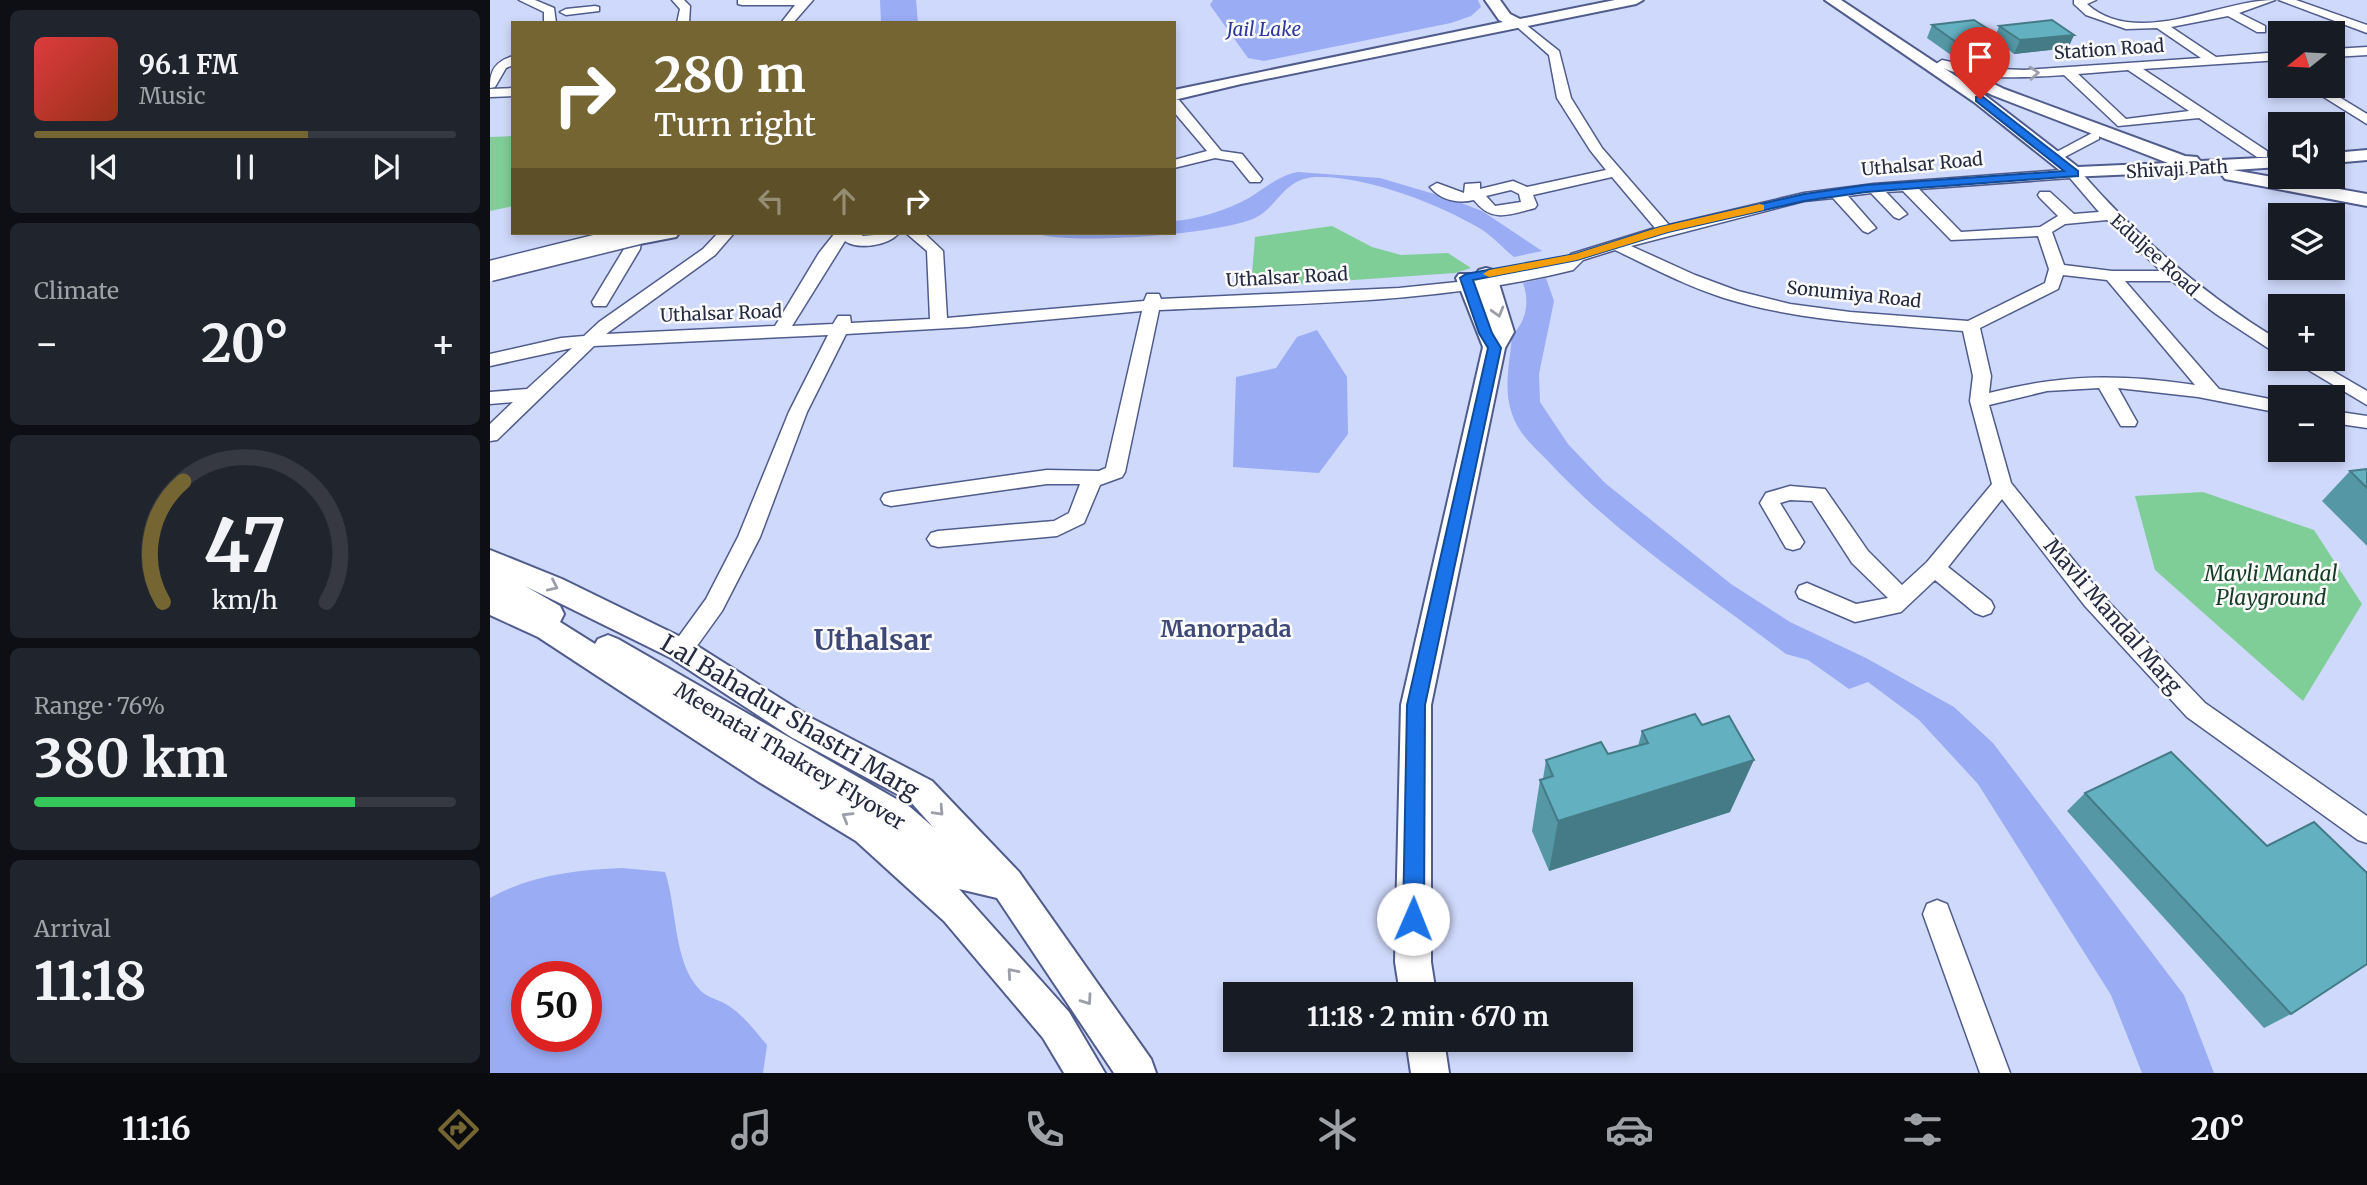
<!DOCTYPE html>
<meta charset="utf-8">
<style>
body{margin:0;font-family:Merriweather,serif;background:#20242c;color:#f1f3f6;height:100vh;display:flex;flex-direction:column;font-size:26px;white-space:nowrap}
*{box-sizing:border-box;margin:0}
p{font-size:23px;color:#9ea1a6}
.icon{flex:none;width:38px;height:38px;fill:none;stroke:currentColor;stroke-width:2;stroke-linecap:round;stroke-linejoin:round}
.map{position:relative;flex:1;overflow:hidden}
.details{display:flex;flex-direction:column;gap:10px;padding:10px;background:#0d0f14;width:490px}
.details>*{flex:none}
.top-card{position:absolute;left:21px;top:21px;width:665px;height:214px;border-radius:0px;box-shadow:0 4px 10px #0003;background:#756533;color:#fff;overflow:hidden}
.needle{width:46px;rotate:252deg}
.fabs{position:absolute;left:1778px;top:21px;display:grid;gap:14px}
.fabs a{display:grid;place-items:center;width:77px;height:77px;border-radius:0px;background:#171b24;box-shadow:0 4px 10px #0003;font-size:35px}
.speed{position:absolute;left:21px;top:961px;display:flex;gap:14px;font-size:35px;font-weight:700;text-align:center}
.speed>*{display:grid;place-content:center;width:91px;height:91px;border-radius:50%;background:#171b24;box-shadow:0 4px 10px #0003;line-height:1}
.speed .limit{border:10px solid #d22;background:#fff;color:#111}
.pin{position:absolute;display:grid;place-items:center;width:60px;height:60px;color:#fff;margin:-72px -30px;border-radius:50% 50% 50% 0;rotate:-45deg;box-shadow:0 0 7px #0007}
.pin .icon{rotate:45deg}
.me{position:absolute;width:77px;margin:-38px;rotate:1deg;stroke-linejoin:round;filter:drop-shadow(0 0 5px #0008)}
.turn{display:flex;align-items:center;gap:24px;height:147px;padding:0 28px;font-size:32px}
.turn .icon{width:91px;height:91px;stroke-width:2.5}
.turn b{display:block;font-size:49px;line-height:60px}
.lanes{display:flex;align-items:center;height:66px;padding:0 28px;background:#0003;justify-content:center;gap:35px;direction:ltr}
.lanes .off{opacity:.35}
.big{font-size:52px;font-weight:700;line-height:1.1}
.details .tile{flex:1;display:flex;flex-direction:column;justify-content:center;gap:10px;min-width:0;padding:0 24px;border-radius:10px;background:#20242c}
.details .dial{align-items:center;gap:0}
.dial svg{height:182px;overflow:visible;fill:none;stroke:#363941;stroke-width:7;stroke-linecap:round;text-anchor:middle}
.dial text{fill:#f1f3f6;stroke:none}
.song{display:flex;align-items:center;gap:21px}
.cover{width:84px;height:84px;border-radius:10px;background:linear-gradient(135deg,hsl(0 70% 55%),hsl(10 70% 35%))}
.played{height:7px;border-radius:4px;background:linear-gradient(90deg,#756533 65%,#363941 65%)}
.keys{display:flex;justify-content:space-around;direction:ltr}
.heat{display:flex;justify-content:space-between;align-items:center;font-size:38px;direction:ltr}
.charge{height:10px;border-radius:5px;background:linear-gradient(90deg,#34c759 76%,#363941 0)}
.trip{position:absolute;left:733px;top:982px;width:410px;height:70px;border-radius:0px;background:#171b24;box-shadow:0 4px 10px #0003;font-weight:700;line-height:70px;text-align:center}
.menu{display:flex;height:112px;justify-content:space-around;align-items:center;background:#090b0e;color:#9ea1a6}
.menu .icon{width:49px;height:49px}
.menu .on{color:#756533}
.menu b{font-size:32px;color:#f1f3f6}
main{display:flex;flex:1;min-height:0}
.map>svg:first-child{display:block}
.green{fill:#7fce97}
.water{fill:#9aacf4;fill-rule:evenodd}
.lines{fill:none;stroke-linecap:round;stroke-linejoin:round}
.minor-casing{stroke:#505c8c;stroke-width:3}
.major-casing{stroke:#505c8c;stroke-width:4}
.minor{fill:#fff;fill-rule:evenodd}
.major{fill:#fff;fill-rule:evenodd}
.major-bridge-casing{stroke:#505c8c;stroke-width:23;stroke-linecap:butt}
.major-bridge{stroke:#fff;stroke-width:20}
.wall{fill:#5597a5}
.shaded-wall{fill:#457b86}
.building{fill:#63b0c0;stroke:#457b86;stroke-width:2}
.oneway{stroke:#9c9fa9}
.route{fill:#1a73e8;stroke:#114b97;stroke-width:2}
.slow{fill:#f59e0b}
.labels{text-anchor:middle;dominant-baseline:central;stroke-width:5;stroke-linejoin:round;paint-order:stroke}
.far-street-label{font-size:18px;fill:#242a3f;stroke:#fbfbfb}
.far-water-label{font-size:19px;font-style:italic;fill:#2e389c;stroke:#fbfbfb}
.park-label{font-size:21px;font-style:italic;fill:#153d23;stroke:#fbfbfb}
.street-label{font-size:21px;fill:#242a3f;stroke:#fbfbfb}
.neighbourhood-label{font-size:23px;font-weight:bold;fill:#3e4877;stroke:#fbfbfb}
.near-street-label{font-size:24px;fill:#242a3f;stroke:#fbfbfb}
.district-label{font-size:28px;font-weight:bold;fill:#3e4877;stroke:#fbfbfb}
</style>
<main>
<section class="details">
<div class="tile">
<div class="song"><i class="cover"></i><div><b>96.1 FM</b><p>Music</p></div></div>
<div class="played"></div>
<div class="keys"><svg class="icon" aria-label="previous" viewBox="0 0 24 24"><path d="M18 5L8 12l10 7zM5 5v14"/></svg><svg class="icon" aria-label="pause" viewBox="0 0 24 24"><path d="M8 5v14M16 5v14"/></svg><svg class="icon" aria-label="next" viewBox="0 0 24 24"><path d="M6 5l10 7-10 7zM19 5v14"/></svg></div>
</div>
<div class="tile"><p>Climate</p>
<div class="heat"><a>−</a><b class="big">20°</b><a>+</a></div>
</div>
<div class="tile dial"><svg viewBox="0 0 100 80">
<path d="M14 69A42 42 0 1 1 86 69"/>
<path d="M14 69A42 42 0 0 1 23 16" stroke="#756533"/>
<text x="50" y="56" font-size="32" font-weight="700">47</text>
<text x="50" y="72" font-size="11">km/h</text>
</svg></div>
<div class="tile"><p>Range · 76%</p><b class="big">380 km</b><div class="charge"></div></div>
<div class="tile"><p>Arrival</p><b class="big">11:18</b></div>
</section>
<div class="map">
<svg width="1877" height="1073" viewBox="0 0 1877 1073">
<rect width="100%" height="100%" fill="#cfd9fb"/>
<g class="green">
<path d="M23,136v70l-23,5v-74z"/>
<path d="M842,226l40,21 29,8 47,-2 23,15 -16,5 -204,14 4,-50z"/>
<path d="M1713,492l111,38 48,74 -59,97 -148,-131 -20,-74z"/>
</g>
<g class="water">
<path d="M390,0h36l2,23h-37z"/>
<path d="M723,0h265l3,7 -10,9 -20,7 -187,38 -16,-3 -38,-53z"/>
<path d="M808,172l82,6 71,21 31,12 60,40 -28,6c-11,-9 -21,-20 -33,-28 -42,-25 -116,-54 -166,-52 -32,2 -37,30 -60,41 -33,16 -187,28 -220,15h139v-12c25,-2 53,-11 75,-23 16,-10 31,-23 49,-26z"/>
<path d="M1056,278l8,23 -15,73 1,28 28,42 37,39 126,101 59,38 76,36 88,49 39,36 191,252 30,78h-72l-31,-78 -133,-211 -59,-64 -51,-38 -19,7 -41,-29 -22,-6c-81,-61 -170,-119 -239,-194 -13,-13 -29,-27 -35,-46 -9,-25 -2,-53 0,-79 14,-13 18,-33 11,-52z"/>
<path d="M827,330l30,47 1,57 -29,39 -86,-6 3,-90 40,-9 21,-31z"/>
<path d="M132,868l43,4c12,34 8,91 35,118 7,8 21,10 29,16 15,10 27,26 38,39l-4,28h-273v-175c41,-23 86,-28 132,-30zM37,976h59v60h-59z"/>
</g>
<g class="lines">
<defs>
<g id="minor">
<path d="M29,0h16l19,8 2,15h-12v-11z"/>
<path d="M182,0h12l6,6 -1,17h-12l3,-14z"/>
<path d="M248,0h75l-20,23h-12l14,-18h-53l-4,-1z"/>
<path d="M1584,0h22l-9,4c50,45 131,-4 188,-4l-36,13 26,13v6h-8l-29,-16 -57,11 45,30 64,-5v8l-137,9 124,82v6h-10l-58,-39 -81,8 -54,-51c-30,2 -104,7 -128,-11l6,-4 36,8 46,2 177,-12 -44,-30 -31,1 -40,-14 -12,-11zM1638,70l61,41 -63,8 -48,-45z"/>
<path d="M1789,0h17l71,25v8z"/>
<path d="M105,6l4,1v4l-33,4 -6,-3 6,-3z"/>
<path d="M1030,20l39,31 12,47 31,50 67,77 135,-32 70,-9 200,-15 5,1c59,68 124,124 201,171v12l-6,-1 -58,-38 -44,-33h-47l94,108 61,12v12l-82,-16 -80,-9 19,34 -2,4h-14l-22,-38 -52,3 -58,14 22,78 90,111 104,109 162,113v27l-9,-3 -171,-123 -102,-111 -83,-107 -54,68 43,34 3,6 -3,6 -8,3 -8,-3 -40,-33 -34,32 -46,10 -56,-24 -3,-6 3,-6 8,-3 49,21 32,-6 -36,-35 -40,-62 -22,-1 -10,3 24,39 -4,6 -7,2 -7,-2 -26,-45 6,-10 24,-7 35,3 43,62 34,34 25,-23 65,-78 -22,-83 3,-25 -10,-45c-80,-7 -162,-9 -239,-33 -38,-12 -73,-31 -109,-48l-32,10 -10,10c-135,34 -276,33 -414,40l-34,162 -3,5 -22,8 -16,38 -27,13 -119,11 -7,-2 -4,-6 4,-6 7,-2 116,-10 15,-8 11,-29h-33l-156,22 -7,-2 -3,-5 3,-5 7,-2 156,-22 52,1 7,-3 36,-157 -175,16 -121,7 -39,78 -47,125 -38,74 -33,46 -8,2 -8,-2 -4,-7 37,-51 32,-62 51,-125 39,-77 -234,11 -97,94 -7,1v-17l23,-22 -23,2v-12l37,-3 45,-41 -82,18v-12l71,-16 23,-2 15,-14 104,-73 15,-16h16l-19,22 -109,79 169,-8 44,-73 16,-20h28l-1,3 37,-3c-11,13 -41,17 -54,8l-53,85 41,-2 5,-8h12l1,7 79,-4 -3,-68 -21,-18h18l19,18 4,67 197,-17 3,-7h12l2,5 238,-11 68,-7 95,-18 9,-9 84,-26 -43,-51 -79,18 4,10 -2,3c-26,7 -43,15 -61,-8 -17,4 -33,0 -44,-13l7,-4 27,10 1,-9 15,-1v6l33,-8 14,6 79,-17 -16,-20 -33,-52 -8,-43 -33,-29v-4zM1580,178l29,34 -25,2 -24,-22h-10l-2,3 2,3 18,18 -18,11 -79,5 -42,-43zM1021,190l8,4 2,8 -26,4 -9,-10zM1413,191l48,49 87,-4 11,33 -4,14 -77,38 -118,-9 -60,-8 -52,-13 -43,-16 -64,-29 173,-45 29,-3 30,33 5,2 8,-5 -28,-32 23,-3 23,24 5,2 8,-5 -21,-22zM1617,220l54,51h-49l-48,-6 -12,-33 13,-8zM1573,275l44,5 88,105c-76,-11 -131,-11 -206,8l2,-17 -11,-48 78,-39z"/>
<path d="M1877,47v8l-34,2v-8z"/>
<path d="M23,56v9l-7,3 -11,19 -5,1c0,-18 5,-26 23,-32z"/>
<path d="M1816,86h15l46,28v10z"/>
<path d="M23,88v8l-23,1v-8z"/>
<path d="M684,99l5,1 42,51 21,3 20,25 -2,3h-10l-17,-21 -18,-3 -41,10v-8l33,-9 -33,-39z"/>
<path d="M1604,132l5,1v6l-40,21 -5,1 -7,-4z"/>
<path d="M136,233h16l-2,16 -34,57h-12l-2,-4 32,-53z"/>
<path d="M1800,359h22l55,32v14z"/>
<path d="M1843,411l34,5v12l-34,-5z"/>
<path d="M1447,900l10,4 63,169h-30l-57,-159 4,-10z"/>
</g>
<g id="major">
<path d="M995,0h15l10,14 10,5 95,-19h28l-7,4 -395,80 -67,16v-10l329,-68 -4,-2z"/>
<path d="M1335,0h16l145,96 92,71 90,-4 -176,-68 -28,-14 -2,-3 2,-3h12l28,14 181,67 12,1 3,4 80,-4v10l-47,3 134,24v12l-142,-27 -3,-4 7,-5 -161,7 -94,-75z"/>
<path d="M1877,150v10l-34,3v-10z"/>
<path d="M148,233h41l-3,4 -57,11 -10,-6 3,-4z"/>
<path d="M996,268l7,2 3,4 18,58 -9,16 -74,357v257l5,32h-36l-5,-32 6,-257 82,-358 -27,-69 3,-4h14l6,10 -3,-10 3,-4z"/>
<path d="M0,550l72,29 129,63 122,77 119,62 87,91 132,187 5,14h-42l-117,-175 -38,-9 110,123 36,61h-41l-21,-35 -99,-117 -88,-80 -97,-59 -221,-145 -48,-22zM35,586l146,72 120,79 119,64 23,26 -23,-20 -292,-168 -10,-4 -10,4 -3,5 -35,-22 4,-8 -4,-8z"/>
<path d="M916,1040h38l5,33h-38z"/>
</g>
</defs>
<use href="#minor" class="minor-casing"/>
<use href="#major" class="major-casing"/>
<use href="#minor" class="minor"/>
<use href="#major" class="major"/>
<defs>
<path id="major-bridge" d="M0,271l153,-38"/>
</defs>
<use href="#major-bridge" class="major-bridge-casing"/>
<use href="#major-bridge" class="major-bridge"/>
</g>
<g class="wall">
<path d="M1442,25l64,10 3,-9 75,9 -6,13 -54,6 -17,-13 -4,9 -42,5 -24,-17z"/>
<path d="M1877,469v77l-45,-45 28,-30z"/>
<path d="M1152,731l88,81 -181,59 -17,-40 8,-51 3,-1 3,-19 62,-6 30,-8z"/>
<path d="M1595,793l206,221 -27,14 -197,-217z"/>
</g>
<g class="shaded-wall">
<path d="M1584,35l-6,13 -54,6 6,-14z"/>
<path d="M1509,36l-6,14 -42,5 5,-13z"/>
<path d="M1264,760l-24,52 -181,59 9,-50z"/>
</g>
<g class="building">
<path d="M1484,20l25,16 -43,6 -24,-17z"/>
<path d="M1562,20l22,15 -54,5 -21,-14z"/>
<path d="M1877,469v19l-17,-17z"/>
<path d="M1205,714l7,11 27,-9 25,44 -196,61 -18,-41 13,-4 -7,-16 55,-18 7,12 40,-11 -6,-12z"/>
<path d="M1681,752l96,94 47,-24 53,51v91l-76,50 -206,-221z"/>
</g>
<defs><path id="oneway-chevron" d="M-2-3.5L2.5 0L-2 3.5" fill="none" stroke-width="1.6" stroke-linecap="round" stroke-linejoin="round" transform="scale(1.75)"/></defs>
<g class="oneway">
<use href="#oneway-chevron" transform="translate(1544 73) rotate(-4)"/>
<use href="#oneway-chevron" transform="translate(1008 312) rotate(74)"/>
<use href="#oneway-chevron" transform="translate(63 586) rotate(25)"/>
<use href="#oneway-chevron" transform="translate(449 811) rotate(47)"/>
<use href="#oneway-chevron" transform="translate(357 817) rotate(-149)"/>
<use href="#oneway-chevron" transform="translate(522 973) rotate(-131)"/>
<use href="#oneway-chevron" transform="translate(597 1000) rotate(55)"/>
</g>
<path class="route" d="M1486,97h7l95,74v5l-212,16 -62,9 -136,31 -91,28 -104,20 19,53 9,15 -76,357 -1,214 -3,8 -8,3 -7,-3 -3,-8 4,-214 81,-357 -9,-15 -19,-55 6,-4 109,-20 85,-27 144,-33 62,-9 198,-14 -88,-70z"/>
<path class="slow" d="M1270,204l4,1v5l-96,22 -91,28 -88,17 -6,-3 6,-4 86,-16 85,-27z"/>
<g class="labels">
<g class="far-street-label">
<text transform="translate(1619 49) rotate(-4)">Station Road</text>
<text transform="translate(1432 164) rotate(-5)">Uthalsar Road</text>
<text transform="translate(1687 169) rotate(-3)">Shivaji Path</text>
<text transform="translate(1665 255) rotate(42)">Eduljee Road</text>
<text transform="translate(797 277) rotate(-3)">Uthalsar Road</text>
<text transform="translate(1364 294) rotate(6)">Sonumiya Road</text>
<text transform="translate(231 313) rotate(-2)">Uthalsar Road</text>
</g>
<g class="far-water-label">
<text x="774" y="29">Jail Lake</text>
</g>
<g class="park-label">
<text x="1781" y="573">Mavli Mandal<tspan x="1781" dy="24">Playground</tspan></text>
</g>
<g class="street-label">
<text transform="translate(1623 616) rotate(49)">Mavli Mandal Marg</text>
<text transform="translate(300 756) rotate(31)">Meenatai Thakrey Flyover</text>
</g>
<g class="neighbourhood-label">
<text x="736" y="628">Manorpada</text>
</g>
<g class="near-street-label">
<text transform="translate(300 717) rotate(31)">Lal Bahadur Shastri Marg</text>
</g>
<g class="district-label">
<text x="383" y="640">Uthalsar</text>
</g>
</g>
</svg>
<div class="fabs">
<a><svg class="needle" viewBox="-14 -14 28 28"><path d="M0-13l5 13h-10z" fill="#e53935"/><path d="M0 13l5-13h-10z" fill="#9ea1a6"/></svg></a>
<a><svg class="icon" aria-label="sound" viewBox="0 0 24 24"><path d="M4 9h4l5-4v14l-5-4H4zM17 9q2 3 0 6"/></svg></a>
<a><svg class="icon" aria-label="layers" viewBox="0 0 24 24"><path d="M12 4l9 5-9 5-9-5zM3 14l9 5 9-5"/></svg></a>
<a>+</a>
<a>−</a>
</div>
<div class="speed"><div class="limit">50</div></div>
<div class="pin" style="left:1490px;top:99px;background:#d93025"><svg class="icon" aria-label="arrive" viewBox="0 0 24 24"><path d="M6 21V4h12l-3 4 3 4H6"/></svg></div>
<svg class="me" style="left:923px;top:919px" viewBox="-20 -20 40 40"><circle r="19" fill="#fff"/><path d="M0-13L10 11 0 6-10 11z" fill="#1a73e8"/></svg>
<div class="trip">11:18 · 2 min · 670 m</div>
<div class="top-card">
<div class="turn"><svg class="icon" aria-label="right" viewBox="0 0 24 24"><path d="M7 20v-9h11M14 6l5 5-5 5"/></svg><div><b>280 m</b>Turn right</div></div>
<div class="lanes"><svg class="icon off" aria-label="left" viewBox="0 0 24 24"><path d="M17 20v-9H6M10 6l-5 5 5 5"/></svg><svg class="icon off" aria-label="ahead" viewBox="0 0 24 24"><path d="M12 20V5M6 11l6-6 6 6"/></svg><svg class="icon" aria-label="right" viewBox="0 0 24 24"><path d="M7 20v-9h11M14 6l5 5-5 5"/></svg></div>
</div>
</div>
</main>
<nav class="menu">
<b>11:16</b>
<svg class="icon on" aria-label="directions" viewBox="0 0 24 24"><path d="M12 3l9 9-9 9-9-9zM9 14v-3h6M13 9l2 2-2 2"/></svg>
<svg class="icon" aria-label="music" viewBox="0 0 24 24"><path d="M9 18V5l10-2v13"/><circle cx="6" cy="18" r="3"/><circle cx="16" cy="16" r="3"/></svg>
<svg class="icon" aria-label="phone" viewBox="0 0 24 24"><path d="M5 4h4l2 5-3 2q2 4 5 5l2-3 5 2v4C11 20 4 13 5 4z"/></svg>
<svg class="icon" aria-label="climate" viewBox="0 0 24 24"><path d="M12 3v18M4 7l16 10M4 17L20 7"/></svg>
<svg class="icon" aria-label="car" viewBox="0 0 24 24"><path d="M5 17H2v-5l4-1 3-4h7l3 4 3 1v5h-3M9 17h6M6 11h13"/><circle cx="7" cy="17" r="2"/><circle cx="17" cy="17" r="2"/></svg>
<svg class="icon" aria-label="filters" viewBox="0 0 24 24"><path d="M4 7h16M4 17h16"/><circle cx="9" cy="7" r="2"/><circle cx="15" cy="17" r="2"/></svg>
<b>20°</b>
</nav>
